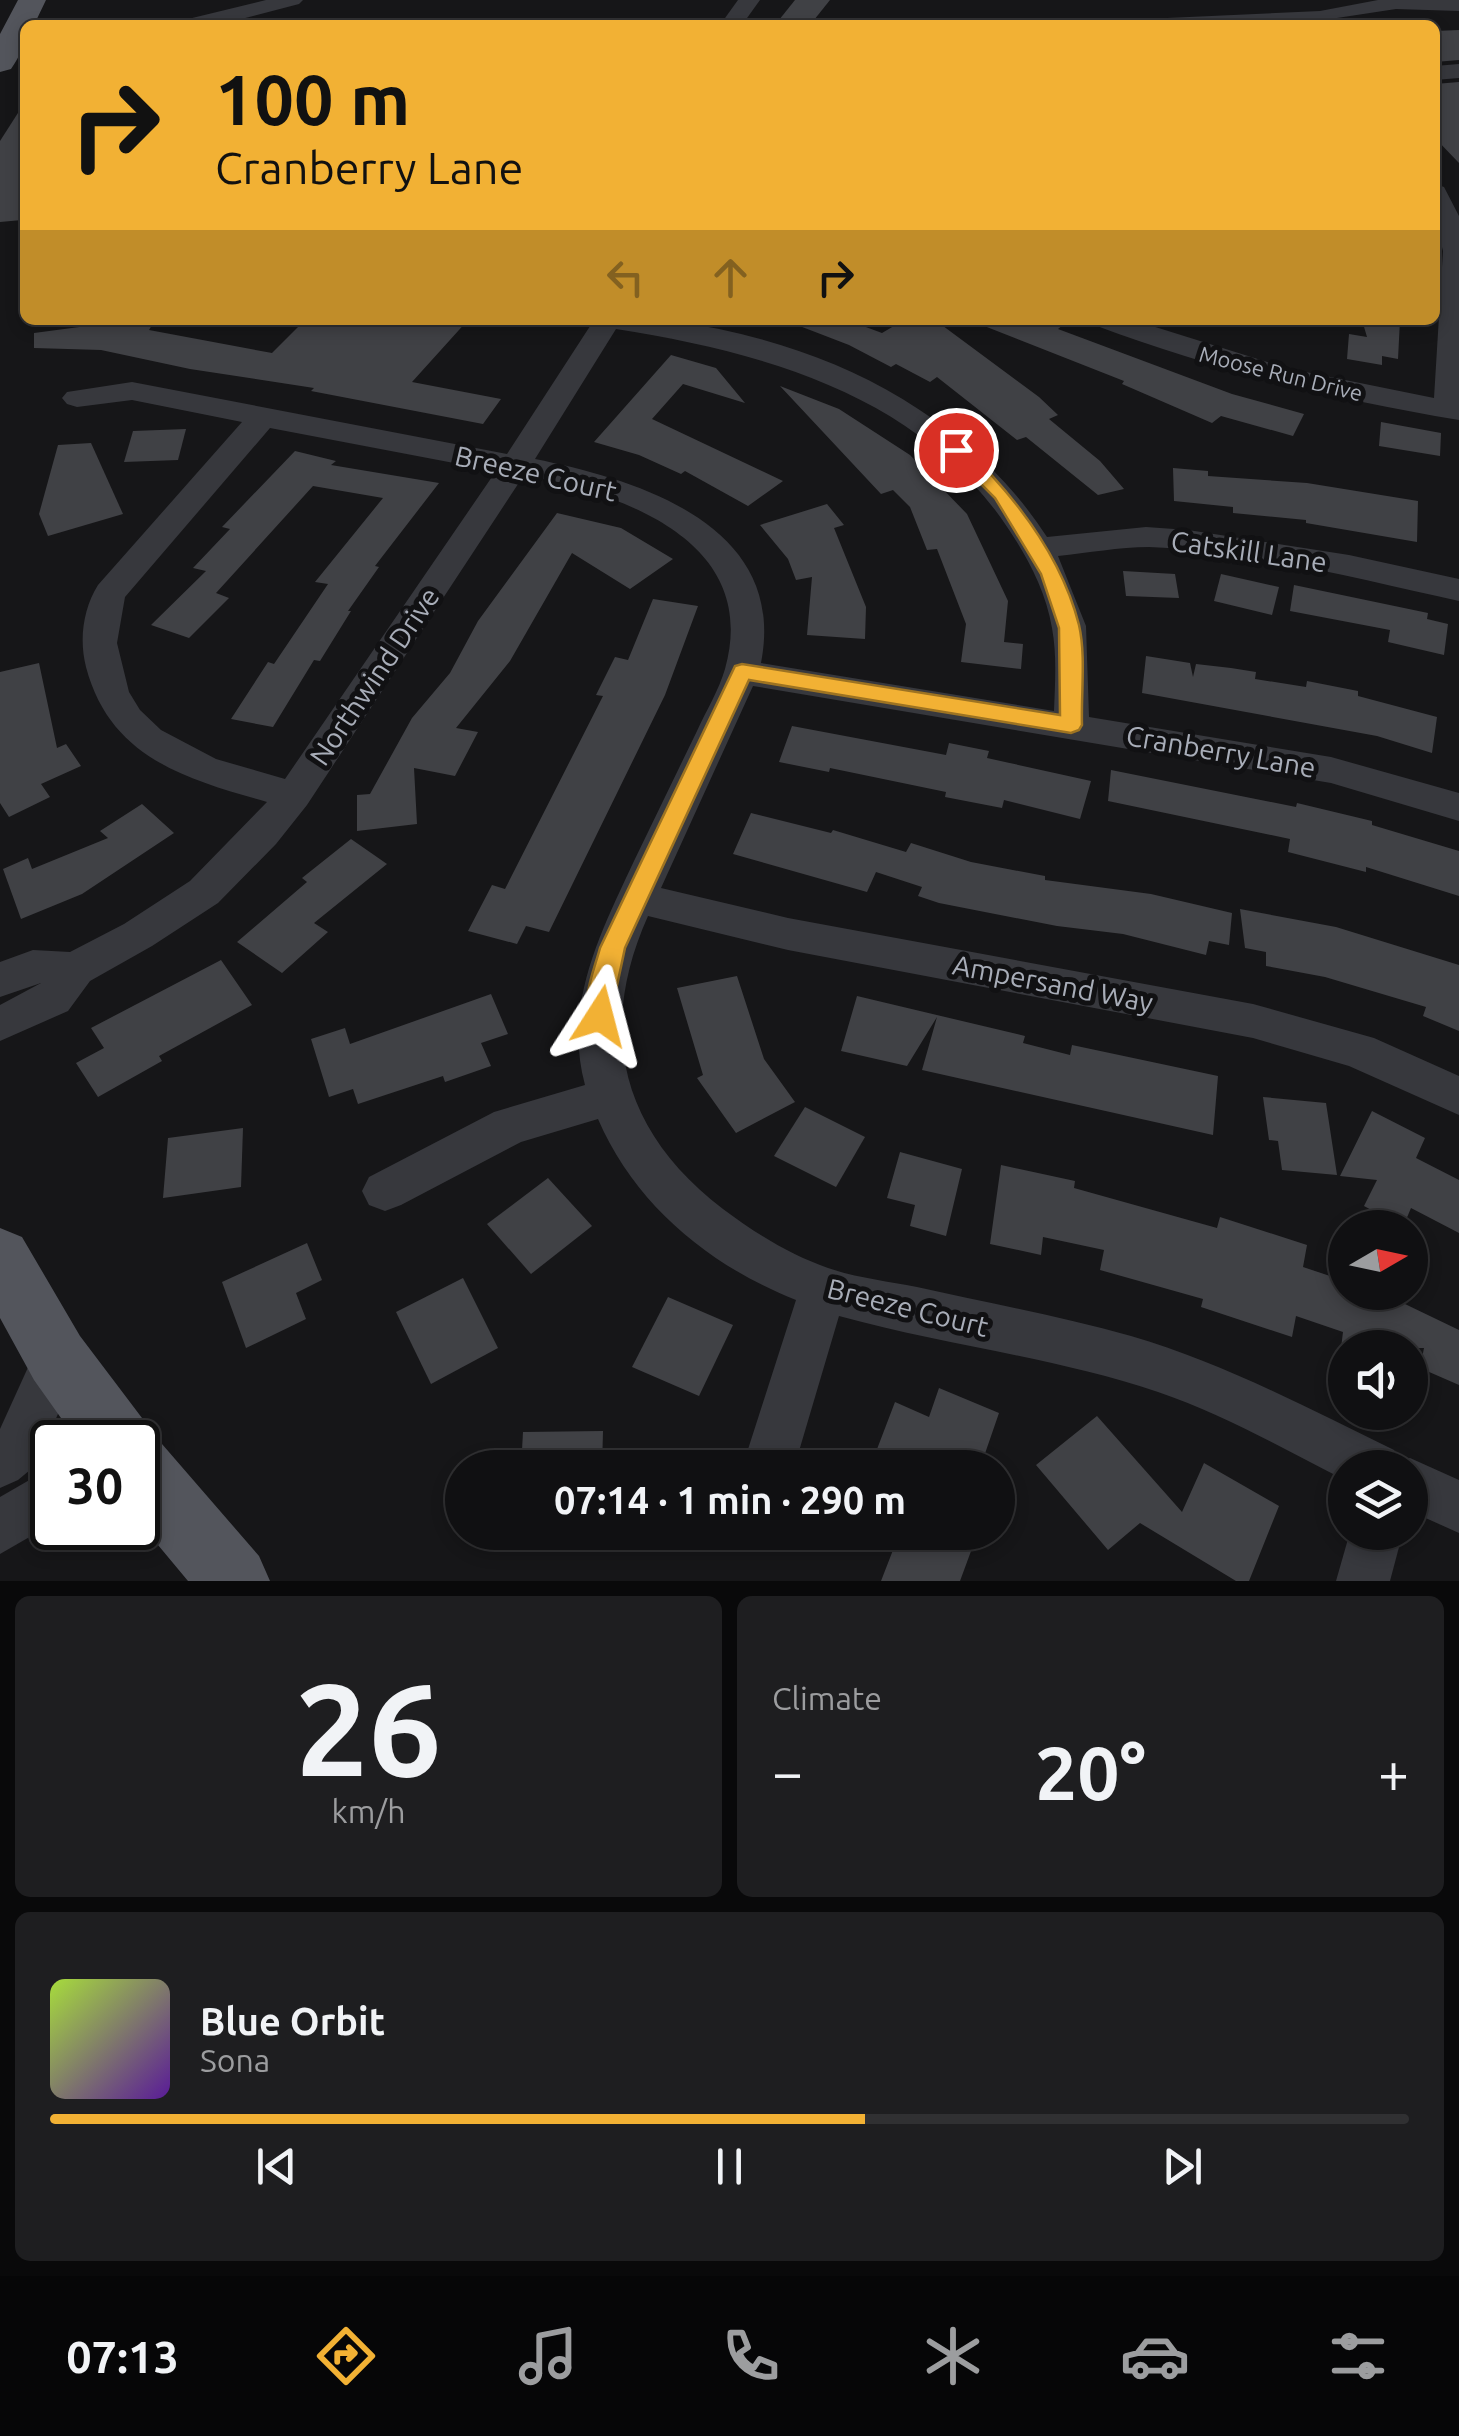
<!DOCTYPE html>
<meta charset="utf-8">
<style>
body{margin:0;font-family:Ubuntu,sans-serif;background:#1e1e20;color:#f1f3f6;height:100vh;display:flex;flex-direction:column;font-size:38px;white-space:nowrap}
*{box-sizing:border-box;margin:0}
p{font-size:32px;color:#9c9d9f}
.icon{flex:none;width:55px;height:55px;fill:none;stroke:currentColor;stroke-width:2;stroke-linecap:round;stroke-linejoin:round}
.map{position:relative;height:1581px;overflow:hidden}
.sheet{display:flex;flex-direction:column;gap:15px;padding:15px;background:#09090a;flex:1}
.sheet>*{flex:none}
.hud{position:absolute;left:20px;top:20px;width:1420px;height:305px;border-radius:15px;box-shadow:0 5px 15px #0003,0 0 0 2px #303032;background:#f2b134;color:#111;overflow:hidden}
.needle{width:65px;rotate:81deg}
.buttons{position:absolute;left:1328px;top:1210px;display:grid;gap:20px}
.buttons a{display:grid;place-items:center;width:100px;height:100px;border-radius:50%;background:#101012;box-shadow:0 5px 15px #0003,0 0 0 2px #303032;font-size:50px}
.speed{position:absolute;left:30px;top:1420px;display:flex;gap:20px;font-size:50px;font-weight:700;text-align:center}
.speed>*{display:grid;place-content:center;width:130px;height:130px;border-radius:50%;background:#101012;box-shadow:0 5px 15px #0003,0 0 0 2px #303032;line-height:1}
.speed .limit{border:5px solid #111;border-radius:15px;background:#fff;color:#111}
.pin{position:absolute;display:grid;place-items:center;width:85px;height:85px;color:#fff;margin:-42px;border:5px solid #fff;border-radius:50%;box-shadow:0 2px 10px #0007}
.me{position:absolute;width:110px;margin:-55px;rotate:9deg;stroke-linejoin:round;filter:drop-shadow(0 0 8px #0008)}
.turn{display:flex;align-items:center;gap:35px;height:210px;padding:0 30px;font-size:45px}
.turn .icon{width:130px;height:130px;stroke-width:2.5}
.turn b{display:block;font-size:70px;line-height:85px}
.lanes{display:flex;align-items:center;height:95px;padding:0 30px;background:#0003;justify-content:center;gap:50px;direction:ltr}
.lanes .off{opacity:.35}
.big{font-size:75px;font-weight:600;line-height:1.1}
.sheet .tile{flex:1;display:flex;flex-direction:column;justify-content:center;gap:15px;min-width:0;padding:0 35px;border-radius:15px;background:#1e1e20}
.sheet .dial{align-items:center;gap:0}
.dial b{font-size:130px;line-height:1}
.song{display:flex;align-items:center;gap:30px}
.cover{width:120px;height:120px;border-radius:15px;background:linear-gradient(135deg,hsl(80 70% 55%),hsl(270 70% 35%))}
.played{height:10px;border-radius:5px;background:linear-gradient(90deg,#f2b134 60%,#303032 60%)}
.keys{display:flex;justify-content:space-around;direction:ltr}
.heat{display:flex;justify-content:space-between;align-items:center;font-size:55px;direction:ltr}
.sheet .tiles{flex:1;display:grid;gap:15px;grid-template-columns:1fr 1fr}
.tile:last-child{grid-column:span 2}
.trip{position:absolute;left:445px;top:1450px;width:570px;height:100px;border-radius:50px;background:#101012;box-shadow:0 5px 15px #0003,0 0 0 2px #303032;font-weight:600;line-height:100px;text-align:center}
.tab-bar{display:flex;height:160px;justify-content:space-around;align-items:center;background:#060607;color:#9c9d9f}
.tab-bar .icon{width:70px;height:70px}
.tab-bar .on{color:#f2b134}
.tab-bar b{font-size:45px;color:#f1f3f6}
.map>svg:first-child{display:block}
.building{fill:#404145}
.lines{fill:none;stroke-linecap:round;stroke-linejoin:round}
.minor{fill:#37383d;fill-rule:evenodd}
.major{fill:#53555c;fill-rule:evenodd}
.route{fill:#f2b134;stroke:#9d7322;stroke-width:2.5}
.labels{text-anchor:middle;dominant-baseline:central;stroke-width:10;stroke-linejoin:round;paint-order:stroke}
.far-street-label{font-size:22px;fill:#a8adb8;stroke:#111113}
.street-label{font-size:28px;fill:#a8adb8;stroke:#111113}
</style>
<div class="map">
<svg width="1459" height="1581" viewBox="0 0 1459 1581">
<rect width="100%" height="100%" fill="#161618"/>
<g class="building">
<path d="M795,0h35l-20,25h-35z"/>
<path d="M1459,30v30l-24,2v-31z"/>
<path d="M1459,82v81l-24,-25v-54z"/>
<path d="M25,102v108l-3,10 -22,2v-81z"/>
<path d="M305,320h163l-56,62 89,17 -18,25 -172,-33 3,-3 -124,-19 -89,-19 -67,-2v-15l68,-9 50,1 -3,5 123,23z"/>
<path d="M784,320h63l35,13 22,-13h31l104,77 19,18 -9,4 51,42 24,28 -26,6 -72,-58 -9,3 -80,-63 -7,5 -34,-18 -5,3 -42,-22z"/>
<path d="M969,320h100l-11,9 174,65 72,20 -11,22 -72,-20 -9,7 -90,-39 2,-3z"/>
<path d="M1362,320h38l-2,39 -16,-3v9l-35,-6 2,-25 18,3z"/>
<path d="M671,355l45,13 29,35 -62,-19 -31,35 131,62 -35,25 -63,-35 -4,3 -42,-19 -45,-13z"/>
<path d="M780,386l59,23 71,46 57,59 41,87 -4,41 19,2 -2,25 -60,-7 5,-38 -29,-75 -10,1 -17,-43 -17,-17 -12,4z"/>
<path d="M1381,422l60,11 -1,23 -61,-10z"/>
<path d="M186,429l-8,31 -54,2 9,-31z"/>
<path d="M91,443l32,71 -75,22 -9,-22 19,-69z"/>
<path d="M295,451l41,10 -5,4 108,18 -64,83 4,1 -31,44h3l-31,50 -6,-1 -41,67 -42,-8 37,-57 6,2 54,-80 -13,-2 68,-84 -70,-12 -97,107 13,5 -40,40 -38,-13 55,-54 -13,-3 37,-39 -8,-2z"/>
<path d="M1173,468l35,3v5l99,7 111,18 -1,41 -111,-19v-3l-73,-7v-6l-59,-6z"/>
<path d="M827,504l17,21 -10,3 32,79 -1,32 -58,-4 5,-58 -16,3 -8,-21 -28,-34z"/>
<path d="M557,513l64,15 52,31 -43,30 -58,-36 -62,108 -54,67 22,4 -23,44 -41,-8 3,56 -60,7v-36l13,-1 42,-76 38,-45 28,-52z"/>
<path d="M1123,571l52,3 4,24 -53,-2z"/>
<path d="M1221,574l58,13 -7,28 -58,-14z"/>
<path d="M1294,585l134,28 -1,6 21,5 -4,31 -56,-13 2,-12 -100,-19z"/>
<path d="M653,599l45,7 -33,89 -116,237 -23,-6 -9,18 -49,-13 24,-46 13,4 98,-193 -7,-1 19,-38 13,3z"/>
<path d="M1146,656l44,7 3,14 3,-13 35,4 25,4 -1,7 51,8 1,-6 51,10v5l79,21 -5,36 -55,-17 -235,-43z"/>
<path d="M39,663l18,85 9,-4 15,22 -40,18 9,13 -41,20 -9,-14v-131z"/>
<path d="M792,726l154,29 3,-12 40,8 -2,7 104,23 -11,38 -76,-19 -2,8 -57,-11 1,-5 -116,-24 -1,4 -50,-10z"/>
<path d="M1111,770l185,37 1,-4 75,18v4l87,26v45l-93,-29v5l-78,-20 2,-13 -182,-38z"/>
<path d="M142,804l32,29 -92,61 -61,25 -18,-50 25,-11 4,11 76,-31 -8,-7z"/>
<path d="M751,813l80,20 2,-3 73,22 5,-9 60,19 74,14v4l106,14 81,19 -3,32 -20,-4 -3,14 -83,-21 -66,-8 -118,-23 -21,-7 4,-9 -46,-15 -9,20 -134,-38z"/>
<path d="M351,839l36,25 -73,59 14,9 -46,41 -45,-31 70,-60 -5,-4z"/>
<path d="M1240,909l96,18 123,38v66l-36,-15 3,-9 -101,-30 -59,-11v-14l-21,-4z"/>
<path d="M221,960l31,45 -93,51 3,5 -64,36 -22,-34 28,-15 -13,-20z"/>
<path d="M737,976l27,83 31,43 -59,31 -39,-55 6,-3 -26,-87z"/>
<path d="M491,994l17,40 -27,9 10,23 -46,16 -2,-6 -85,28 -5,-15 -24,8 -18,-58 34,-11 5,16z"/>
<path d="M857,996l168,40 -2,7 47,12 2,-10 146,31 -5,59 -291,-65 15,-53 -30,49 -66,-15z"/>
<path d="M1263,1097l63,6 11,72 -55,-5 -4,-29 -9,-1z"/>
<path d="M805,1107l60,30 -29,50 -62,-31z"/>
<path d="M1372,1111l53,27 -9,20 43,22v53l-48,-25 -8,19 -39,-21 13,-26 -37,-4z"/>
<path d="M243,1128l-2,59 -78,11 5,-60z"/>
<path d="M900,1152l62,17 -16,67 -36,-10 5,-21 -28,-7z"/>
<path d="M1001,1165l74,16 -1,7 143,40 3,-11 87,28 -4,22 42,14v11h35l79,38v55l-39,-17 4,-20h-83l2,-16 -47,-16 -4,21 -91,-30 2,-8 -103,-29 4,-20 -61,-13 -2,18 -51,-11z"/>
<path d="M548,1178l44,48 -61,48 -44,-50z"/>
<path d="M307,1243l15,37 -26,13 10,26 -60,29 -24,-66z"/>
<path d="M463,1278l35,70 -67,36 -35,-72z"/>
<path d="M668,1297l65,28 -34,71 -67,-29z"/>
<path d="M939,1388l60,25 -19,55h-82l-24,-11 21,-55 34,15z"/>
<path d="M1097,1416l85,96 22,-49 75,43 -30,75h-13l-96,-58 -32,27 -72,-85z"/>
<path d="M603,1431l-1,37h-81l2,-36z"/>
<path d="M900,1532h58l-1,4 17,7 -14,38h-79z"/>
</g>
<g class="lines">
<g class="minor">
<path d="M266,0h37l-4,4 -81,21h-37l3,-5z"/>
<path d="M738,0h22l-18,25h-22z"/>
<path d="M1378,0h81v11l-63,-2 -105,16h-135l11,-7 153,-7z"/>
<path d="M1459,64v14l-24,2v-14z"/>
<path d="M1435,184l9,3 15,29v204c-124,-21 -244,-50 -362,-94l-4,-6h40l153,48 148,30 9,-147 -8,-32z"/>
<path d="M594,320c25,0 52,-3 77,1 150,20 292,87 376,216l99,-10 42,3 161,25 110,24v22c-95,-21 -212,-51 -310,-54 -30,0 -61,6 -91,9l28,70 3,91 242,40 128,36v28l-128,-38 -578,-97 -92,202 127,30 465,86 121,34 85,38v39l-110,-49 -96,-28 -465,-88 -140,-34c-52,116 -26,216 75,293 32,24 67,46 105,59 29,10 59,13 89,19 71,16 143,29 214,49 92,27 177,72 263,114l5,12 11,-4 49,22v53l-49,-22v-43h-65v12c-61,-31 -122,-66 -187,-88 -104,-35 -214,-47 -319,-76l-45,152h-52l54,-168c-86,-34 -161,-95 -198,-181l-77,23 -120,63 -16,6 -16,-6 -7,-14 7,-14 125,-65 91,-27c-22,-81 16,-153 49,-224 21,-43 42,-87 63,-130 9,-20 22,-41 28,-62 36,-129 -104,-175 -201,-194l-217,330 -31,39 -58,59 -66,43 -62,35 -22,30 -68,30v-36l41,-22 -41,14v-35l33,-12 37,2 54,-28 66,-43 77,-79c-81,-23 -157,-44 -181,-135 -7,-27 -3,-58 12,-82l144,-163 -110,-22 -55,7 -10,-3 -5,-6 5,-6 65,-10 375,72zM616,329c145,23 296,64 385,189 23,33 44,69 51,110 5,27 3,55 2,83l-293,-48c27,-138 -122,-183 -226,-204zM270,428l226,43 -211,308 -69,-20 -55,-29 -21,-20 -11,-18 -12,-49 8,-46z"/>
<path d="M57,1334l17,7 8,17 -46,107 -18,15 -18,8v-59l40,-88z"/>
<path d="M52,1467v57l-52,30v-57z"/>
<path d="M1350,1532h53l-13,49h-54z"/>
</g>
<g class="major">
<path d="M18,0h28l-12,25h-9c0,18 -4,30 -14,44l-11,3v-38z"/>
<path d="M0,1228l22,9 58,99 62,82 9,21 11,5 97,112 11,25h-82l-50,-60v-79h-60l-44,-62 -34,-62z"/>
</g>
</g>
<path class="route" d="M956,444l7,2c51,49 98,108 116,179 7,30 2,69 3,100l-3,5 -8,3 -322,-53 -124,268 -16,75 -9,4 -9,-4c-11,-22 3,-52 9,-75l135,-282 7,-2 318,51 -1,-87 -18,-54 -46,-76 -48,-48z"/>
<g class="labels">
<g class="far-street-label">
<text transform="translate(1281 373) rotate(14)">Moose Run Drive</text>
</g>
<g class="street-label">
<text transform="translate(536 473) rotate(13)">Breeze Court</text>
<text transform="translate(1249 551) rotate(8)">Catskill Lane</text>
<text transform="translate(374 676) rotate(-56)">Northwind Drive</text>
<text transform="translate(1221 751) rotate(10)">Cranberry Lane</text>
<text transform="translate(1053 983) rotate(11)">Ampersand Way</text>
<text transform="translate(908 1307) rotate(14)">Breeze Court</text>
</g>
</g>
</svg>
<div class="buttons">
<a><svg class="needle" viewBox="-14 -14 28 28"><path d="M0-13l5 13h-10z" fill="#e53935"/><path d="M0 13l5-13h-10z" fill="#9c9d9f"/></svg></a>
<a><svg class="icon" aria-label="sound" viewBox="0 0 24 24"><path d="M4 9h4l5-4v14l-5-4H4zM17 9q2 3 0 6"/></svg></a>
<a><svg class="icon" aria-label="layers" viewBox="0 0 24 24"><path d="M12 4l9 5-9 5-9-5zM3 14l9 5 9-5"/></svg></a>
</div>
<div class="speed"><div class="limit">30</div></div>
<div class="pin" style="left:956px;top:450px;background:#d93025"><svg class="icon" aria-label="arrive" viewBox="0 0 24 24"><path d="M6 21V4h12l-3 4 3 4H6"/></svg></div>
<svg class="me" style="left:600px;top:1016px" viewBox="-20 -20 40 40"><path d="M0-17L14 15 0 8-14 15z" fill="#f2b134" stroke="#fff" stroke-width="4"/></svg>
<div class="trip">07:14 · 1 min · 290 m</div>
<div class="hud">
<div class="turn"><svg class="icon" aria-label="right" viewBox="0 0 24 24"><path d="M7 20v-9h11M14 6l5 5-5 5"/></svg><div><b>100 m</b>Cranberry Lane</div></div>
<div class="lanes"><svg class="icon off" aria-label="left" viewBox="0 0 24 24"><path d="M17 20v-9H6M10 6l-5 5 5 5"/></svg><svg class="icon off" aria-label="ahead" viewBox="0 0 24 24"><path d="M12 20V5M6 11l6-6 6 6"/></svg><svg class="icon" aria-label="right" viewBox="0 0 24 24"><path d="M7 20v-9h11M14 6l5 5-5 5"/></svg></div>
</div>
</div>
<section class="sheet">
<div class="tiles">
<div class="tile dial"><b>26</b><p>km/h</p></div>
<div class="tile"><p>Climate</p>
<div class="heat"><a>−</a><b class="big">20°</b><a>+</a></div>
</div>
<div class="tile">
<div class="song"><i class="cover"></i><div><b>Blue Orbit</b><p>Sona</p></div></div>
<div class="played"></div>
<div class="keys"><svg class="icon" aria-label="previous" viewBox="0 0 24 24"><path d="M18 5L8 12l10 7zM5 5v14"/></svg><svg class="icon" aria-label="pause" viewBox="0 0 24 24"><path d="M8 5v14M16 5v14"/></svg><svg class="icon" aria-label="next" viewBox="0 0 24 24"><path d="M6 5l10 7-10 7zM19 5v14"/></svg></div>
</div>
</div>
</section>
<nav class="tab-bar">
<b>07:13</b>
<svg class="icon on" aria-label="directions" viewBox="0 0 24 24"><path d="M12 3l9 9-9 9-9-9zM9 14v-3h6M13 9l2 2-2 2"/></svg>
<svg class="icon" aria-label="music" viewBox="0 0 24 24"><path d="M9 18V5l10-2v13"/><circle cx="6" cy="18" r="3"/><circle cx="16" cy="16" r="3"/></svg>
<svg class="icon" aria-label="phone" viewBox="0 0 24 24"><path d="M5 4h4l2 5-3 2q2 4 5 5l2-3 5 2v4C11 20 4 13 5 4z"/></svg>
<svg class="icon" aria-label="climate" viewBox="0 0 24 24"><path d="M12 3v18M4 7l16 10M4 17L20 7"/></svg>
<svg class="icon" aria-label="car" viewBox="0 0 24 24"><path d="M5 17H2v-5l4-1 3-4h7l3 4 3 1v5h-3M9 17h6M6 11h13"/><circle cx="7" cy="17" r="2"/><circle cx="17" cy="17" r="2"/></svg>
<svg class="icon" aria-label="filters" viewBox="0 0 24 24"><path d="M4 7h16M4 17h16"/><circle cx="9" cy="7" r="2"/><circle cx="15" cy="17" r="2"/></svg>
</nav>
